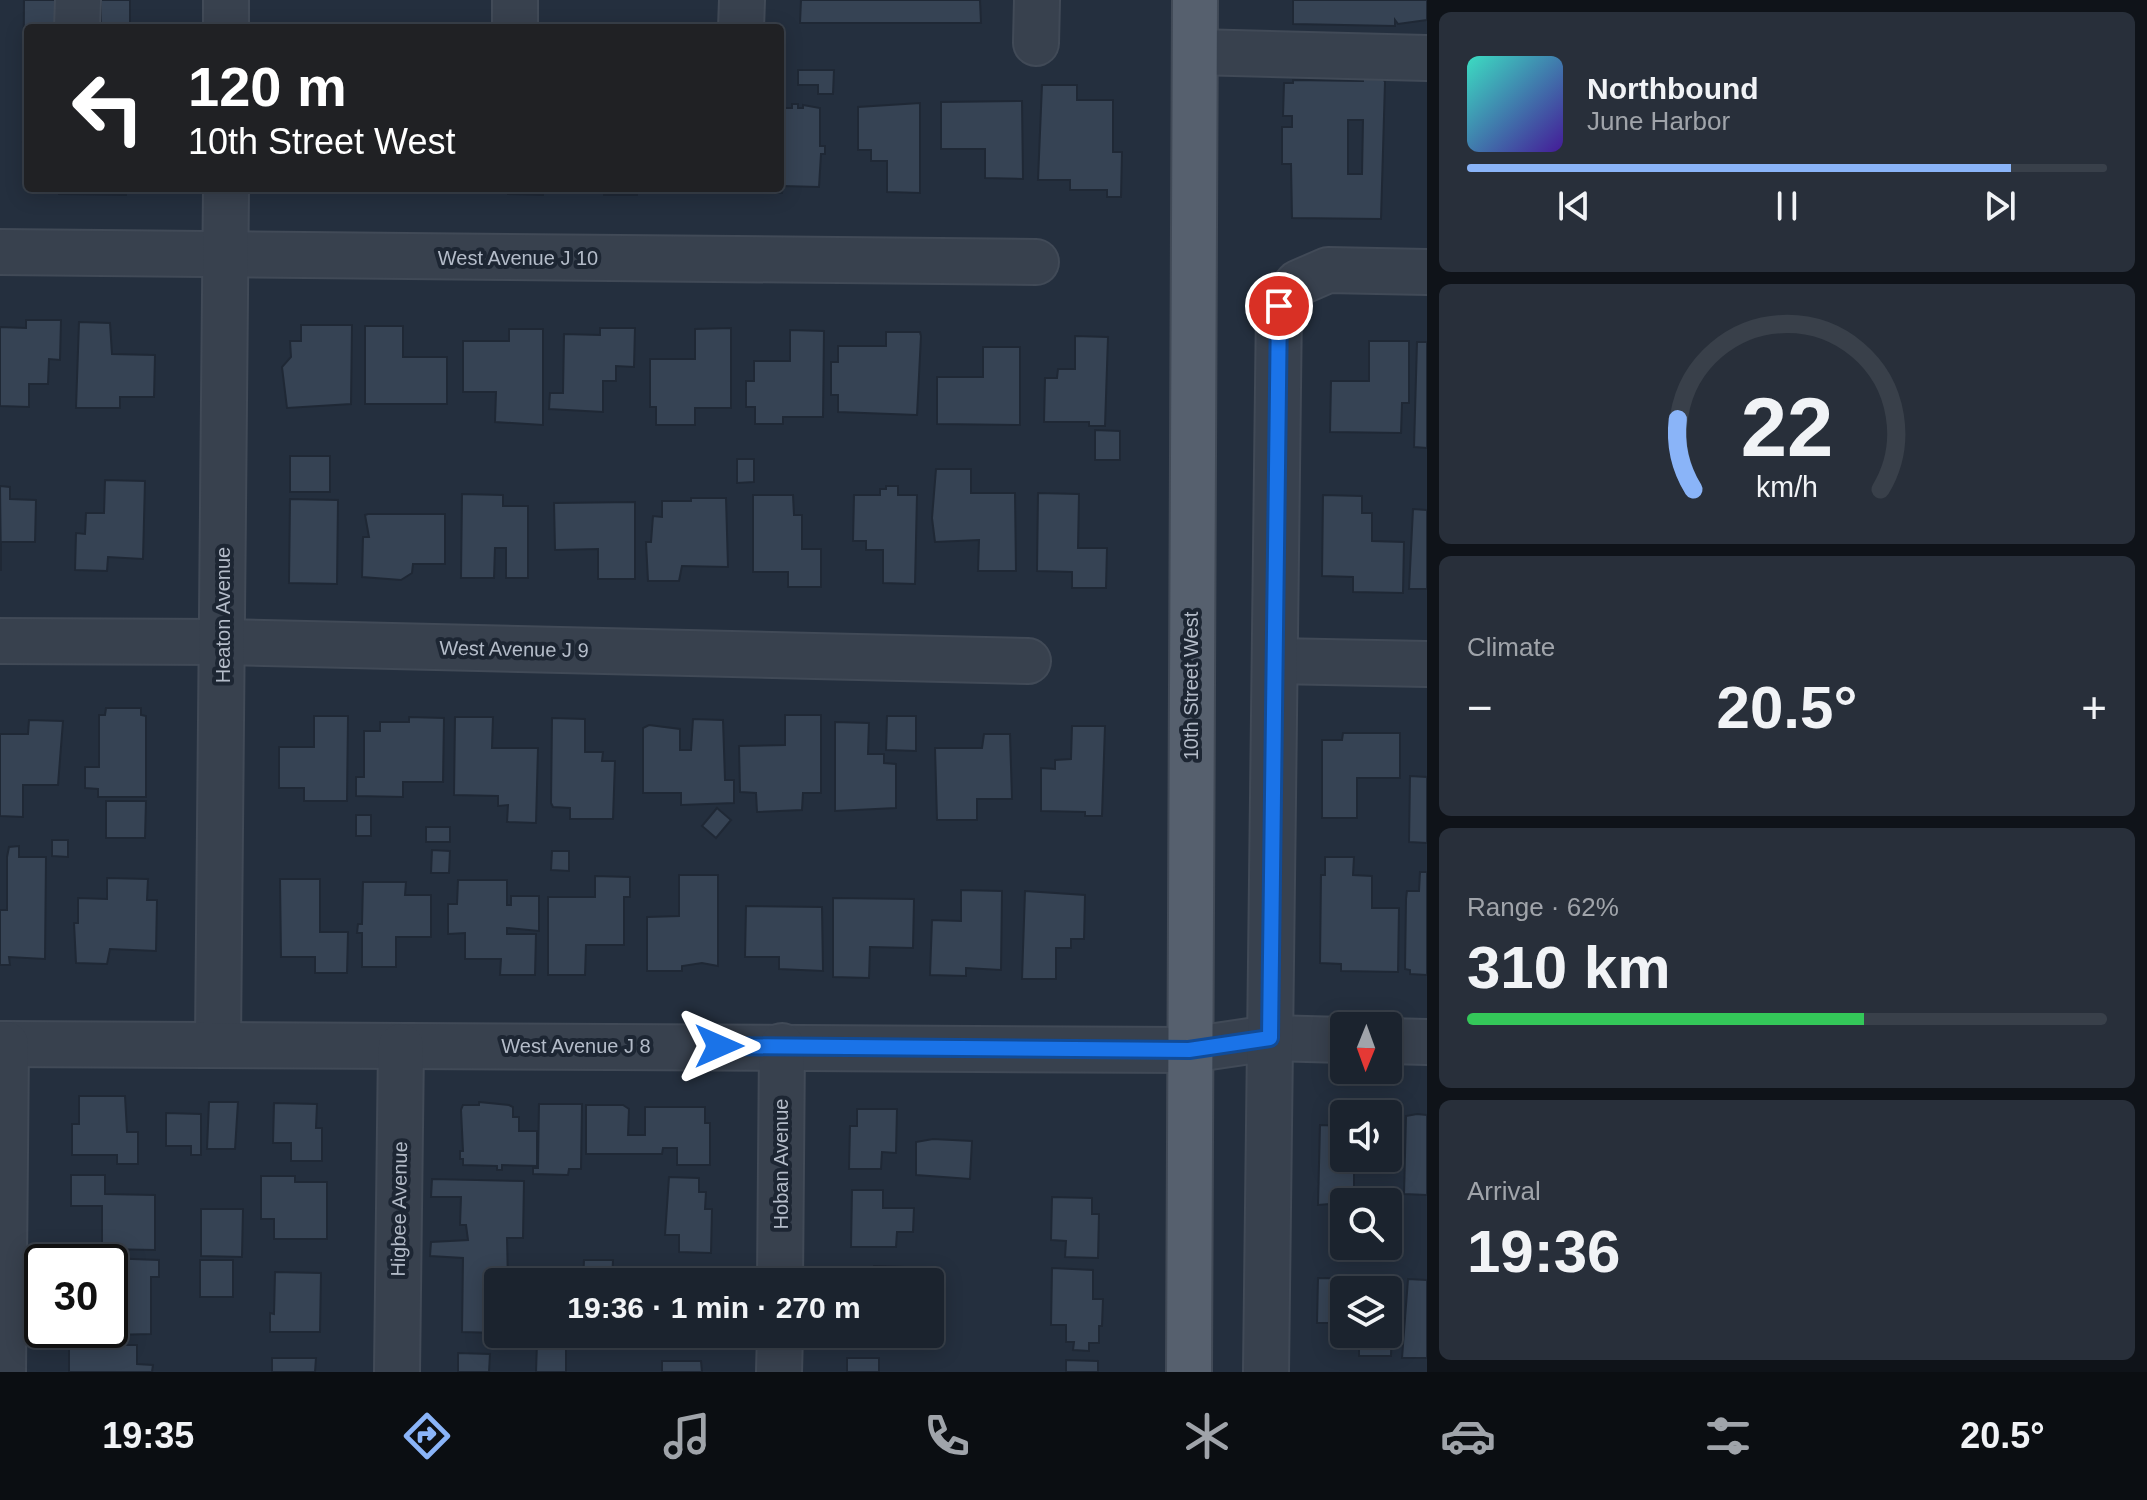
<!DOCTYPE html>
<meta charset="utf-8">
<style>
body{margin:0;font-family:Helvetica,sans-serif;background:#282f3a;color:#f1f3f6;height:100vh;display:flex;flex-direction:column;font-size:30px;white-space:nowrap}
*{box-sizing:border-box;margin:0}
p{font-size:26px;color:#a0a4aa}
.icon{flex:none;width:44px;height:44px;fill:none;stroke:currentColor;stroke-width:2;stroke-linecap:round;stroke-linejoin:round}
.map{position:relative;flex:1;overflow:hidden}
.sheet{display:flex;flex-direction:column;gap:12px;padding:12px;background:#0f1319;width:720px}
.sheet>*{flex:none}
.hud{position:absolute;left:24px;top:24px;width:760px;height:168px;border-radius:8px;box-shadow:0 4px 20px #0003,0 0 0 2px #39404a;background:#202124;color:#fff;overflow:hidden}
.needle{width:52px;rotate:181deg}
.buttons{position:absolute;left:1330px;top:1012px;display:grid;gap:16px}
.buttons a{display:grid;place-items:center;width:72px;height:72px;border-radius:8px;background:#1b232e;box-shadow:0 4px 20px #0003,0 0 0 2px #39404a;font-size:40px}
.speed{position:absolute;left:24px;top:1244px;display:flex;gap:16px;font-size:40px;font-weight:700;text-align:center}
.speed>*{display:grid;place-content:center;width:104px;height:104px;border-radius:50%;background:#1b232e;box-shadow:0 4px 20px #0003,0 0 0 2px #39404a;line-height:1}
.speed .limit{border:4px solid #111;border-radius:12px;background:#fff;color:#111}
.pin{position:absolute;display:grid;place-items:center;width:68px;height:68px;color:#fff;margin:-34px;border:4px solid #fff;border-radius:50%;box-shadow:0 2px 8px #0007}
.me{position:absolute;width:88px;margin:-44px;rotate:90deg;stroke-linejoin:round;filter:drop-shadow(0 0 6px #0008)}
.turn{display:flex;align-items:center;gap:28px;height:168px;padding:0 32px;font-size:36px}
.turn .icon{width:104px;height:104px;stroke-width:2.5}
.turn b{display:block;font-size:56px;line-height:68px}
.big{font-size:60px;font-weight:700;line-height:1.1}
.sheet .widget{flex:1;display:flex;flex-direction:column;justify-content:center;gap:12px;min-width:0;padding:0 28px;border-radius:12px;background:#282f3a}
.sheet .dial{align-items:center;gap:0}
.dial svg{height:208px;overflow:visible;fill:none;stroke:#39404a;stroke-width:7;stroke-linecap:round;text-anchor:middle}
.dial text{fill:#f1f3f6;stroke:none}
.song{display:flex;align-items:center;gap:24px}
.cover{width:96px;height:96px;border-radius:12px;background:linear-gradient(135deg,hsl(170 70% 55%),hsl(260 70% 35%))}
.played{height:8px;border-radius:4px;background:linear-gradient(90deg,#8ab4f8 85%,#39404a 85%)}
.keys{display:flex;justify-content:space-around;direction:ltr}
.heat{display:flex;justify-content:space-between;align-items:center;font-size:44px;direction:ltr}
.charge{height:12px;border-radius:6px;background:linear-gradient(90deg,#34c759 62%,#39404a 0)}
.trip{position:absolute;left:484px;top:1268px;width:460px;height:80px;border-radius:8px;background:#1b232e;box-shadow:0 4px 20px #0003,0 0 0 2px #39404a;font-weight:700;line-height:80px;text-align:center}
.menu{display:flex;height:128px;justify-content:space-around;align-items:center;background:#0b0e12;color:#a0a4aa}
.menu .icon{width:56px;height:56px}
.menu .selected{color:#8ab4f8}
.menu b{font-size:36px;color:#f1f3f6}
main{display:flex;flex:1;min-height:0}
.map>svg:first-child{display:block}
.building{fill:#364354;stroke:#1f2835;stroke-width:2;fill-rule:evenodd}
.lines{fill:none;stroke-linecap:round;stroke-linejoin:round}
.minor-casing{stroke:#414a57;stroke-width:48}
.major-casing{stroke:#414a57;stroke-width:48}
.minor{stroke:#38414e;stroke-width:44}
.major{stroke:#56606e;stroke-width:44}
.route-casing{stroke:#114b97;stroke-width:20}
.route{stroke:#1a73e8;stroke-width:14}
.labels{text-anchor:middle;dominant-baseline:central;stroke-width:8;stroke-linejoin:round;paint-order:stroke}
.street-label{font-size:20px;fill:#b4bcc9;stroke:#1d2633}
</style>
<main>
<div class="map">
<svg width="1427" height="1372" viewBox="0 0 1427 1372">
<rect width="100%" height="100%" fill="#242f3e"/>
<g class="building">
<path d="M24,0h31v28h-27v114h-5z"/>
<rect x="101" y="0" width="29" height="28"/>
<path d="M801,0h179l1,23h-181z"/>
<path d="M1293,0h134v20l-29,4 -3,-4v6l-102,-2z"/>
<path d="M798,70h36l-1,24h-15v-9h-20z"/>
<path d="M1363,78h20l2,4 -4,137 -89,-1 -1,-54h-9v-37h10v-11h-9l1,-33h9v-3l70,1zM1348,120h15l-1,54h-14z"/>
<path d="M1042,85h35v15h36v52h9l-1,45h-14v-7h-37v-10h-32z"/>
<path d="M1022,101l1,78 -38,-1v-29h-44v-47z"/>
<path d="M920,103v90l-33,-1v-31h-16v-11h-13v-43z"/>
<path d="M792,104h6v4h5v-3l17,3v38h5v8h-4l-2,33 -36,-1 -1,7 -34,-1v-4h32v-80h12z"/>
<path d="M59,188h67v7l-67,-1z"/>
<path d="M508,188h35v7l-35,-1z"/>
<rect x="604" y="188" width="33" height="7"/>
<path d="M26,320h35l-1,40 -11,-1 -1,25h-19v23l-29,-1v-79l26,1z"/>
<path d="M79,322l31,1 2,31 43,1 -1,42h-34v11h-44z"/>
<path d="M301,325h51l-1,79 -64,4 -5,-41 9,-10 -1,-16h11z"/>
<path d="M365,326h38v31h44v47h-82z"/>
<path d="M600,328h35l-1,39 -18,-1v15h-13v31l-54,-3 1,-16h13l1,-59 36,1z"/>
<path d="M731,328v80h-36v17h-39v-18h-6v-48h45v-30z"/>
<path d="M509,329h34v96l-48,-3 1,-30h-33v-51h46z"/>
<path d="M790,330l34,1 -1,86h-40v7h-28v-17h-9v-26h8v-20h36z"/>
<path d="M886,332h34l1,4 -4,79 -79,-3v-17h-7v-33h7v-16h48z"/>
<path d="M1075,336l33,1 -3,89h-16v-4h-45l1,-44h12l1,-9h17z"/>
<path d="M1369,341h40v62h-7l-1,30 -71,-1 1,-51h38z"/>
<path d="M1417,342h10v106l-13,-1z"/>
<path d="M983,347h37v78l-83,-1v-47h46z"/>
<path d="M1095,430l25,1v29h-25z"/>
<rect x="290" y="456" width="40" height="36"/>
<path d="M737,459h17v23l-17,1z"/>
<path d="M936,469h35v24h44l1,78h-38l1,-31 -44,2 -3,-24z"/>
<path d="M105,480l40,1 -2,78 -35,-2 -1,14 -32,-1 1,-37 9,1 1,-21h18z"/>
<path d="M0,486l10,1v12l26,1 -1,42h-34v29z"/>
<path d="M886,486h12v9h19l-2,89 -32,-1v-33h-17v-9h-13l1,-46h26v-6h6z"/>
<path d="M1038,493l41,1 -1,54h29l-1,40h-34v-16l-35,-1z"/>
<path d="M462,494l41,1v11h25v72h-22v-30h-11l-1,30h-33z"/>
<path d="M753,495h40l1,20h8v34h19v38h-33v-15h-35z"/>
<path d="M1323,495l39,1v17h10v28l32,1 -1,51 -50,-1v-15l-31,-1z"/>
<path d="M691,498h35l2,69 -46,-1 -3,15h-31l-2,-39h5l2,-26 9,1v-16h29z"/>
<path d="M290,499l48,1 -1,84 -48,-1z"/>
<path d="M635,502v77h-37v-30l-43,1 -1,-47z"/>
<path d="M1413,509l14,1v79h-18z"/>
<path d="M368,514h77v50h-32l-1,9 -11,7 -39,-3 1,-40h6l-4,-22z"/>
<path d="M106,708h35v7l5,1v81h-48v-8l-13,-1v-21h14v-52h6z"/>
<path d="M785,715h36v78h-18l-1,17 -45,2 -1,-19 -16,-1 -1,-46 46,-1z"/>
<path d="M314,716h34l-1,85h-43v-13h-25v-41h35z"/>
<path d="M887,716h29v35l-30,-1z"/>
<path d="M409,717l35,1 -1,64h-40v15l-47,-1v-19h8v-46h16v-9h29z"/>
<path d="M455,717h38l-1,31h46l-2,75 -29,-1 1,-17 -10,1v-10l-44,-1z"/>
<path d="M552,718l33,1v33h18l-1,9h13l-2,58h-43v-11l-17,-1 -2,-4z"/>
<path d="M693,719l30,1 2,60h9v23l-53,2v-12h-38v-65l6,-3 31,4v21h11z"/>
<path d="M29,720l34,1 -5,64h-35v32l-23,-1v-82h28z"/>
<path d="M835,722l34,1 -1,31h16v9l12,1v44l-61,3z"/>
<path d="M1072,726h33l-3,90h-17v-4l-44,-1v-43l14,1v-9l16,-1z"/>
<path d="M1343,733h57v45h-43v40h-35v-78h20z"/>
<path d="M984,734h26l2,65h-35v21h-40l-2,-72h47z"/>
<path d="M1410,776l17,1v66l-18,-1z"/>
<path d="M106,801h40l-1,37h-39z"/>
<path d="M717,808l14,12 -15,18 -14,-12z"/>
<rect x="356" y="815" width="15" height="21"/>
<rect x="426" y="827" width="24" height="15"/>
<path d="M52,840h16v17l-16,-1z"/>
<path d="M19,846v11h27l-1,102 -36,-2 1,8h-10v-55h7v-53l2,-10z"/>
<path d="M432,850l18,1 -1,22h-18z"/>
<path d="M552,851h17v20l-18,-1z"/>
<path d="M1325,857h29l-1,18 19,1v32h27l-1,64 -57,-1v-7l-21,-1 1,-88h4z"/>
<path d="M1420,872h7v103l-17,-1v-4l-5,-1 1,-70 1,-8h12z"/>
<path d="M679,875h39v91l-16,-3 -20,3v5h-35v-54l32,-1z"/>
<path d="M595,876l35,1v20h-6v48h-38l-1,30h-37v-78h47z"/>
<path d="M107,878l41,1 -1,21h10l-1,51 -46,-2 -3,15 -31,-1 -2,-40h4v-25l29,1z"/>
<path d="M280,879h40v53h28l-1,41h-32v-16h-34z"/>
<path d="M458,880h49v25h4v-9h28v35l-32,-3v6h29l-1,41h-35l1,-16h-36v-26l-17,1v-30h9z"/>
<path d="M363,882h43l-1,13h26v42h-35v30h-34v-34h-5l1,-9h4z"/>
<path d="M961,890l41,1 -1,79 -35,-2v8l-36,-1 2,-55 29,1z"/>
<path d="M1025,891l60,4 -1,44h-13v9h-15v31h-34z"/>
<path d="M833,898l81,1 -1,49 -43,-1 -1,31 -36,-1z"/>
<path d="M746,906l76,1 1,64 -44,-2v-12h-34z"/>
<path d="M79,1096h46l2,36h11v32h-21v-9h-45v-31h7z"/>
<path d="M209,1102h29l-3,47h-28z"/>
<path d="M479,1102l30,3 4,2v10h6v14h18v35l-35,-1v5h-5v-4l-34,-1v-6h-3v-8h3l-2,-41 2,-5h16z"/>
<path d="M274,1103l43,1 -1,24h6v33h-31v-18h-18z"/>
<path d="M539,1104h43l-1,65h-12l-1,6 -35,-1v-6h5z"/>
<path d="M586,1105h37l6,4 -1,26h17v-28h60v16h5v42h-33v-17h-14l-1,6h-76z"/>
<path d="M857,1109h40l-1,44 -14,-1 -1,17h-32l1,-43h7z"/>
<path d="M1352,1112l44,1 -1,49 -41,-1v41l-36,3 2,-80 24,1v32h44v-44z"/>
<path d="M166,1113l35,1v41h-10v-9h-25z"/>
<path d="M1417,1114l10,1v80l-23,-1 2,-78z"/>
<path d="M933,1139l39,2 -2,38 -54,-4v-33z"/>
<path d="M71,1175h34v19l50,1v55l-53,-1v-43h-31z"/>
<path d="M261,1176h34v6h32v57h-53v-20h-13z"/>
<path d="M669,1177l30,1v14h7l-1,17h7l-1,44 -32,-1v-17h-14z"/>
<path d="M432,1179l92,2 -1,57h-16l1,44h-10v51l-36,-1 1,-74 -33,-2 1,-14 37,-2 -2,-15h-6l1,-28h-30z"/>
<path d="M852,1190h31v18h31l-1,24h-16l-1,15h-45z"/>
<path d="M1052,1197l40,1v16h7l-1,44 -33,-1 1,-16 -15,-1z"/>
<path d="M201,1209h42l-1,48 -41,-1z"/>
<path d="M106,1258l53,2v17h-8v57l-81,2v-6h40v-68h-4z"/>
<rect x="200" y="1260" width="33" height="37"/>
<path d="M584,1260h29l-1,22h-29z"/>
<path d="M874,1266l29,1v15h-58v-7l29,1z"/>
<path d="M1052,1268l41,2v29h10l-1,27h-3v17h-10v8l-16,-1 1,-8h-8v-17h-15z"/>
<rect x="638" y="1271" width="26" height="11"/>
<path d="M676,1271l31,1v10h-31z"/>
<path d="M275,1272l46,1 -1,59h-50v-19l4,1z"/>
<path d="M1318,1278l70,1v11h-44v33h-27z"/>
<path d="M1408,1279l19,1v78h-25z"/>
<path d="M1388,1321h4l-1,35h-32v-22h29z"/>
<path d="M537,1343l29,1v28h-30z"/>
<path d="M69,1345h68v19l16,1 -1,7h-83z"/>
<path d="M458,1353l32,1 -1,18h-31z"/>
<path d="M272,1358h44l-1,14h-43z"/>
<rect x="847" y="1358" width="32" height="14"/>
<path d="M1066,1360l32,1v11h-32z"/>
<path d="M662,1361h39l1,11h-40z"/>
</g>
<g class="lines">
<defs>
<g id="minor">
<path d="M226,0v28"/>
<path d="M77,28l1,-28"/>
<path d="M515,28v-28"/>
<path d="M741,28l1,-28"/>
<path d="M1036,43l1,-43"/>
<path d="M1195,52l232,6"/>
<path d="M0,252l1036,10"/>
<path d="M0,641l223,1 805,19"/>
<path d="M1275,661l152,3"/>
<path d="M1388,1041l39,1"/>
<path d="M218,1042l8,-854"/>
<path d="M0,1044l1189,6 81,-12 74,2"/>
<path d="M780,1282l2,-236"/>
<path d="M3,1372l3,-328"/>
<path d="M397,1372l4,-326"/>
<path d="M779,1372l1,-38"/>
<path d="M1266,1372l13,-1066 19,-23 30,-13 99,2"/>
</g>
<path id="major" d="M1189,1372l6,-1372"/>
</defs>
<use href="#minor" class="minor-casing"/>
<use href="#major" class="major-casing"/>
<use href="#minor" class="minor"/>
<use href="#major" class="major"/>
</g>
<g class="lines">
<defs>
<path id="route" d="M719,1046l470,4 81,-12 9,-732"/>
</defs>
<use href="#route" class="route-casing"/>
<use href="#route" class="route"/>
</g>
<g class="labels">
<g class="street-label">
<text x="518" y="258">West Avenue J 10</text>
<text transform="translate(223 615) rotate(-90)">Heaton Avenue</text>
<text transform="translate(514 649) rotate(1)">West Avenue J 9</text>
<text transform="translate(1191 686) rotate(-90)">10th Street West</text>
<text x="576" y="1046">West Avenue J 8</text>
<text transform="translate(781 1164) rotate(-90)">Hoban Avenue</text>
<text transform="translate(399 1209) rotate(-89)">Higbee Avenue</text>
</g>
</g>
</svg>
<div class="buttons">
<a><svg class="needle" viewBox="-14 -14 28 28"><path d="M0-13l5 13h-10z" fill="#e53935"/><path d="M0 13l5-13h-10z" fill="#a0a4aa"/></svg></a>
<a><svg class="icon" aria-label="sound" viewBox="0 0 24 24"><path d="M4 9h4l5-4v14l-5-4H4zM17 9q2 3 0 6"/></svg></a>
<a><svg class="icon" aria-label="search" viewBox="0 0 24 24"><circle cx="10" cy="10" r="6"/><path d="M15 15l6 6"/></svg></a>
<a><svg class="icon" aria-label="layers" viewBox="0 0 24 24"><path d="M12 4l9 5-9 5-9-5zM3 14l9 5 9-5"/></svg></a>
</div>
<div class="speed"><div class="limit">30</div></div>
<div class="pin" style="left:1279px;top:306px;background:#d93025"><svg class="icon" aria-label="arrive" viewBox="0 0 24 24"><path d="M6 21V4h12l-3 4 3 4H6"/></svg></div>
<svg class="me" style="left:719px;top:1046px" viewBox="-20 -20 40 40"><path d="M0-17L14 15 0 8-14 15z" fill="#1a73e8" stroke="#fff" stroke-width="4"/></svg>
<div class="trip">19:36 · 1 min · 270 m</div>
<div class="hud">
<div class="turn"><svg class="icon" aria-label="left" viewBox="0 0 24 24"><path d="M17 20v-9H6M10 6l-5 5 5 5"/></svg><div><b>120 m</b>10th Street West</div></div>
</div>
</div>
<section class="sheet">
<div class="widget">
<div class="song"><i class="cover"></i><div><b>Northbound</b><p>June Harbor</p></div></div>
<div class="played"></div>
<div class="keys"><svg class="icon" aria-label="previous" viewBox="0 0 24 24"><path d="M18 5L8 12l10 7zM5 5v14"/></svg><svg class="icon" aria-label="pause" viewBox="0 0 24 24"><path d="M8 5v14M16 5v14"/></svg><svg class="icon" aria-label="next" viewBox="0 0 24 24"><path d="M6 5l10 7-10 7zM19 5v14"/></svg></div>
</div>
<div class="widget dial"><svg viewBox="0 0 100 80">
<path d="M14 69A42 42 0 1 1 86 69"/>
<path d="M14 69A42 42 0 0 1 8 42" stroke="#8ab4f8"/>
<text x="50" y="56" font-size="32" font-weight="700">22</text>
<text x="50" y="72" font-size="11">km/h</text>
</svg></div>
<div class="widget"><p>Climate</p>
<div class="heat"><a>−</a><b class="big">20.5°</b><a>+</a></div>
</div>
<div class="widget"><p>Range · 62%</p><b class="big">310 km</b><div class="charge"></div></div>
<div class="widget"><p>Arrival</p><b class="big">19:36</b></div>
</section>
</main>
<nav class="menu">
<b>19:35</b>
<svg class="icon selected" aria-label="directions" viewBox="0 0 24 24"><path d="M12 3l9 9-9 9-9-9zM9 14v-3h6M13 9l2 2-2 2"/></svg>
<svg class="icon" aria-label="music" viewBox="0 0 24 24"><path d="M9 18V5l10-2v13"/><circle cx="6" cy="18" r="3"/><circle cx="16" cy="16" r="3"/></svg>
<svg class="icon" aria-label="phone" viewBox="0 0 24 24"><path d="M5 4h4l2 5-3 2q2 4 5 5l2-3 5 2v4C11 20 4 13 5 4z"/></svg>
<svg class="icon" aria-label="climate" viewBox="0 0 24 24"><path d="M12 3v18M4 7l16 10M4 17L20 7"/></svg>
<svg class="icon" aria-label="car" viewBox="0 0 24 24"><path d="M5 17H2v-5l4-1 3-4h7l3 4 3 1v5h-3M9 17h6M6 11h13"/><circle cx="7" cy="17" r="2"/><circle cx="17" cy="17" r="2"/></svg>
<svg class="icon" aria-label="filters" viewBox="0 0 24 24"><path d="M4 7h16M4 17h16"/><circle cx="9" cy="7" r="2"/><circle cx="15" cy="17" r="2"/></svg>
<b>20.5°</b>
</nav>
